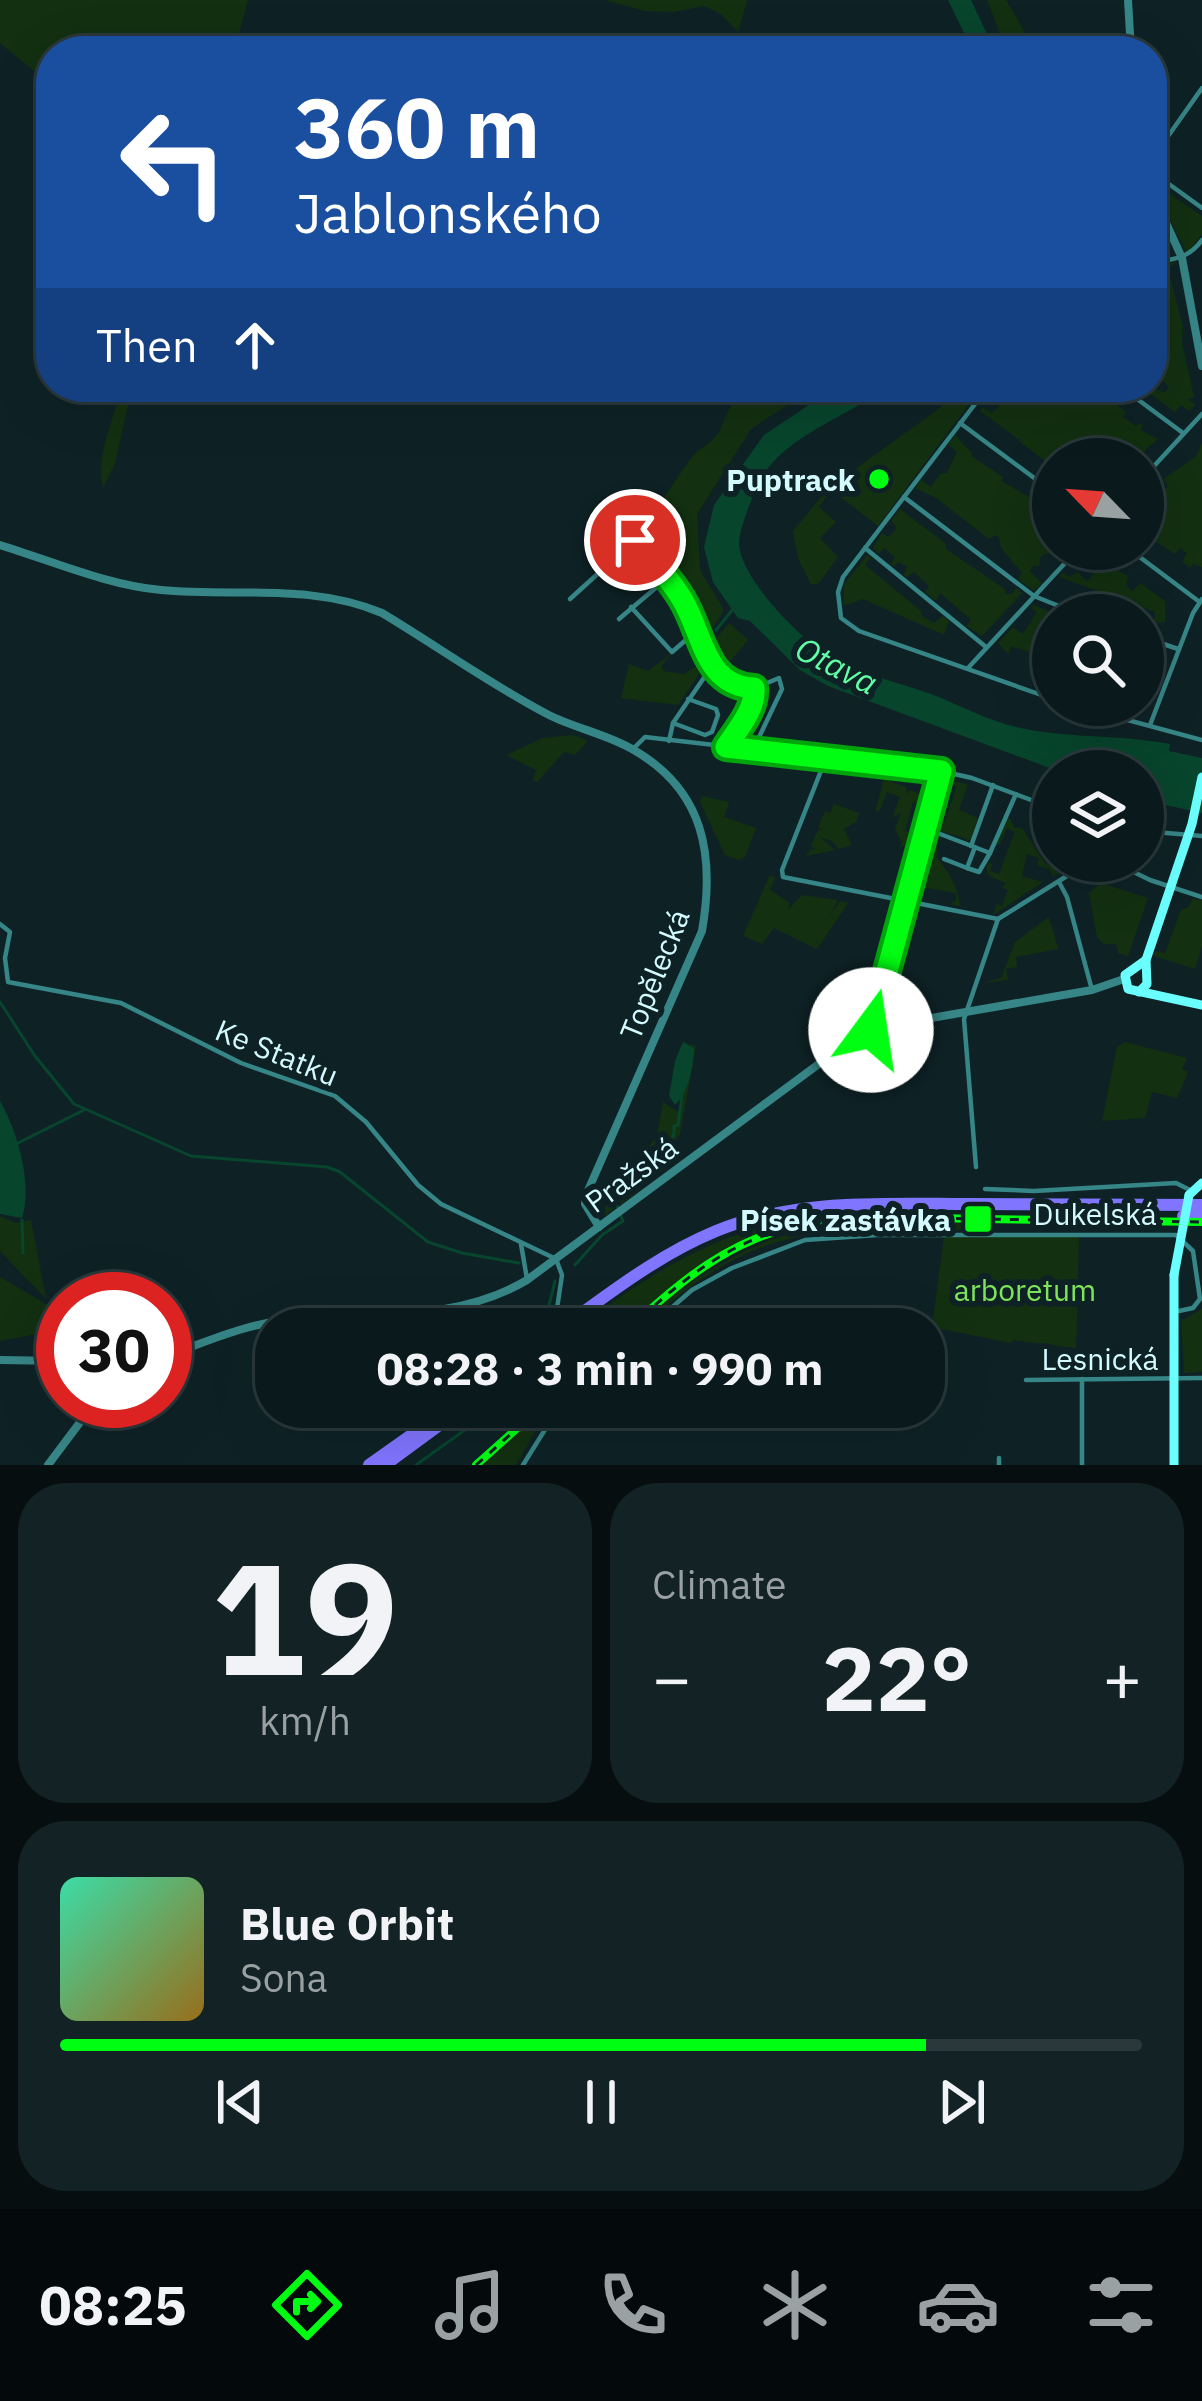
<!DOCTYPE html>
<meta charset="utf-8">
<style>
body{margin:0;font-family:"IBM Plex Sans",sans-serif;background:#132325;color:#f1f3f6;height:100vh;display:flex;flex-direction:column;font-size:45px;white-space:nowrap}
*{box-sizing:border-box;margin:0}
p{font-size:39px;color:#99a1a3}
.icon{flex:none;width:66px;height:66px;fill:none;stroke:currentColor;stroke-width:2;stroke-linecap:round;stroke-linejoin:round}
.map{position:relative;height:1465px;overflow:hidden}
.details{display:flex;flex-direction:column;gap:18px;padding:18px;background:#060e0f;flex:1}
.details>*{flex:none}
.hud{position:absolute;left:36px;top:36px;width:1131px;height:366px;border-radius:48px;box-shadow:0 12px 48px #0002,0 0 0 3px #2a383b;background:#1a4fa0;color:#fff;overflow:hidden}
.needle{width:78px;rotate:295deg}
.fabs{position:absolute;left:1032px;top:438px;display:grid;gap:24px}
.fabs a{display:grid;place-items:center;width:132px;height:132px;border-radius:50%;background:#0a1a1c;box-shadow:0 12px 48px #0002,0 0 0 3px #2a383b;font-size:60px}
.speed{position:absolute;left:36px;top:1272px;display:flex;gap:24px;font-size:60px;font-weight:700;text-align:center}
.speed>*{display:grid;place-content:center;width:156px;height:156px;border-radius:50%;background:#0a1a1c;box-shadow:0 12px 48px #0002,0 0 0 3px #2a383b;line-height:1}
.speed .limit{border:18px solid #d22;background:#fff;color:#111}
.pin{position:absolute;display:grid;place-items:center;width:102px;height:102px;color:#fff;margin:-51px;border:6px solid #fff;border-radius:50%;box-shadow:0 3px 12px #0007}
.me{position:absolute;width:132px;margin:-66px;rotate:14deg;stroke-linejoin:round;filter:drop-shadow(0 0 9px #0008)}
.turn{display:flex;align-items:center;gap:42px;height:252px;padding:0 60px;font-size:54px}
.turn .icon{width:156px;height:156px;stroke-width:2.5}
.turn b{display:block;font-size:84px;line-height:102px}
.then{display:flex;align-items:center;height:114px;padding:0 60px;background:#0003;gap:24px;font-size:45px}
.big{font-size:90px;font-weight:700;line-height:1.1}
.details .tile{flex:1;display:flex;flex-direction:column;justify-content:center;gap:18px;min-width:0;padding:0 42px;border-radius:48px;background:#132325}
.details .dial{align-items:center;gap:0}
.dial b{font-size:156px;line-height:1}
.song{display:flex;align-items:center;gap:36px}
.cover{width:144px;height:144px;border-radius:18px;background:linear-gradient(135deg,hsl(160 70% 55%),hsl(40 70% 35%))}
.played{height:12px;border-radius:6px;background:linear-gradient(90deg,#00fe12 80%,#2a383b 80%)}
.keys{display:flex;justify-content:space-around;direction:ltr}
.heat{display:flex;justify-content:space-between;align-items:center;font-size:66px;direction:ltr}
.details .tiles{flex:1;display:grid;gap:18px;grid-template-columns:1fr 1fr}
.tile:last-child{grid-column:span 2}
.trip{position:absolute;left:255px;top:1308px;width:690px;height:120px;border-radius:48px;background:#0a1a1c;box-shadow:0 12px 48px #0002,0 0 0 3px #2a383b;font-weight:700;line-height:120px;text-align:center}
.dock{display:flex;height:192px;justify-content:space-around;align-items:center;background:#040a0b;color:#99a1a3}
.dock .icon{width:84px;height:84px}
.dock .on{color:#00fe12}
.dock b{font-size:54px;color:#f1f3f6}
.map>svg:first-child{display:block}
.green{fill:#133011}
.water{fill:#08452d}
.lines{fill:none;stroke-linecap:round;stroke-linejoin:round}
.stream{stroke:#08452d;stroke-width:3}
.minor{stroke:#378687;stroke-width:4.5}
.tertiary{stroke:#378687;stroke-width:8}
.secondary{stroke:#6afffe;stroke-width:9}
.trunk{stroke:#8075ff;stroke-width:12}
.rail-casing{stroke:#00fe12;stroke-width:8}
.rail{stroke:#0e2226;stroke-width:3;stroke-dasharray:9;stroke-linecap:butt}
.secondary-bridge{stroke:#6afffe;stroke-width:9}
.route-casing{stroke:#00a50c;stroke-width:30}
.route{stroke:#00fe12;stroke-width:21}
.poi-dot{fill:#00fe12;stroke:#0e2226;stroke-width:4.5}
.labels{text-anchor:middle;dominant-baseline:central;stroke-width:12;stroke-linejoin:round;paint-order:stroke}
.poi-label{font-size:30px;font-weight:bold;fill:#d3fbff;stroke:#0e2226;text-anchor:end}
.street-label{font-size:30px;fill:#d3fbff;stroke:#0e2226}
.park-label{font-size:30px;fill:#80e45a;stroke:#0e2226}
.water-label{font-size:33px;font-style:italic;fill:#61ffa5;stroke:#0e2226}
</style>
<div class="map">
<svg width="1202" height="1465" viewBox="0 0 1202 1465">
<rect width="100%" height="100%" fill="#0e2226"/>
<g class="green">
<path d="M0,0h248l-10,37 1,14h-188v34l-51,-42z"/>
<path d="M605,0h141l1,1 -9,31 -17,-18 -17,-8 -30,6 -29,-1z"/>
<path d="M987,0h19l30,51h-29z"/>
<path d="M1152,182l50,34v18l-15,20z"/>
<path d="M1177,262l-9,6 15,59 -1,16 12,54 -6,2 7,6 -6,6 -8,-6 -6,7 -34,-25 24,5 4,-5 -11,-11 -6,4v-113z"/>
<path d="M119,387l13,2 -17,74 -12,25c-8,-36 13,-67 16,-101z"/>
<path d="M782,387h32l-63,42 -54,85 3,56 24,40 -22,36 -18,-48 -38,-49c1,-32 28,-66 46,-92 5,-8 15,-11 22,-18 13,-15 10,-36 31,-44l28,5z"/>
<path d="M944,387l4,4 5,-4 28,1 -103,138 -49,-38 112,-81 -2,-9z"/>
<path d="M1010,387h83l33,25 -3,5 13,9 3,-3 4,2 -3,5 18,9 -17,15 -4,-4 -6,6 -5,-3v6h-73v8l-33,-25 1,-4 -3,1 -38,-28 3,-4 9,6 18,-20z"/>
<path d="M955,435l17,18 -1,3 32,21 -2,4 32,18 14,-4 6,4 -3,9 -17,-6 -3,6 23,19v22h4l-16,7 -2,11 -5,-2 -4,6 12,12 -8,8 -16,-12 4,-6 -21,-25 -2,-10 -4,-3 -6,4 -53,-41 -21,-10 6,-8 10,7 9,-13 7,-1 10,-21 -9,-7z"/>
<path d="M1202,443v124l-9,-3 -3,4 -8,-6 5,-9 -7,-5 -5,6 -31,-20 -1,-31 8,-3 1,-6 6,4 10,-12 -5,-7 33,-22z"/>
<path d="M824,494l3,2 -8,11 17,15 -16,16 18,19 -20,27h-7l-13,-26 -5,-27z"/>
<path d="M900,509l45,34 1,6 59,40v5h7l4,-6 6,5 -40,43 -16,-10 5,-6 -31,-27 -4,8 -11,-9 4,-6 -15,-14 -7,5 -3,-2 3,-9 -9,-4 -4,4 -3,-2 4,-7 -11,-9 -5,6 -6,-6 9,-15 7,4 8,-9 -6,-8z"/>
<path d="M1102,554l5,4 -1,6 22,12 -2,10 7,5 7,-8 25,18v21l-11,1 1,-11 -96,-35 4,-5 6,5 8,-5 10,9 7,-7 -8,-7z"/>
<path d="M867,555l4,2 -6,8 56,46 1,5 12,7 9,-7 6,5 -5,14 -81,-36 -20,7 1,-22z"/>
<path d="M1033,605l25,10h-5v45l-42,-14 -3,8 4,4 -14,-15 15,-16 10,7 14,-22 -6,-4z"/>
<path d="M729,623l19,17 -26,31 -16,-20z"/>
<path d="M673,652l-11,13 1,6 21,3 20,-13 2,3 -28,41 -57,-7 8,-34 19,7z"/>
<path d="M574,735l14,6 -13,14 -11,-3 -27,30 -4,-2 3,-10 -30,-15 37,-17z"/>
<path d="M919,776l11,4 -7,25 -10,-3 -8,29 8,2 4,-5 -5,17 -10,1 -4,6 4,-10 -7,-13 6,-16 -9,5 8,-21 -13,-5 -7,18 -5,2 9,-33 22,8 1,7 3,-4 11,4 3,-8 -8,-4z"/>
<path d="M944,780l24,4 -9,26 19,8 -6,20 -6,4 1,-3 -37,-11 4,-13 10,8 13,-37 -6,-3 -3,6 -6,-2z"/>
<path d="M702,796l27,6 -5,15 32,11 -11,29 -6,3 -14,-5 -25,-53z"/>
<path d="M834,804l25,9 -3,9 -12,7 8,16 -14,4 -4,-7 -14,-5 15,13 -29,6 5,-7 5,1 -5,-4 7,-16h5l-5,-2 7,-17 5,2z"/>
<path d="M1009,817l6,11h7l23,35 9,4 9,-6h13l-24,16 -2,-8 -13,-3 2,-8 -12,-4 -5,22 21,6 -50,33 4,-11 5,2 6,-16 -5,-2 2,-5 -16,-7 -3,-8 2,-6 4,2 -2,7 9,3 16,-42 -8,-4 -7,17 -4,-3z"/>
<path d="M929,832l10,3 -8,1 -2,6 8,3v12c11,15 21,29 23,49l-11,-2 7,-3v-8l-36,-6 -2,7 6,1 -1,4 -9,-3z"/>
<path d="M770,875l5,3 -5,12 20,13 -2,7 14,-15 36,5 -9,17 11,-16 8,2 -31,46 -43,-21 -12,16 -19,-8z"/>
<path d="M1101,883l47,15 -20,58 -10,-3 -2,-9h-12l-7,-7 -8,-44z"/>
<path d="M1192,899l10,1v46l-7,23 -41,-13 2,-5 9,2 16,-43 8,-3z"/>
<path d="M1049,917l9,32 -42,8 1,10 -11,2 2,11 -26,3 19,-5 14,-36z"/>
<path d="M1125,1042l62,16 -5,11 6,3 -11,26 -25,-6 -7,26 -43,3 15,-74z"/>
<path d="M690,1044l6,2 -16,88 -38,54 -21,16 -2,-11 11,-13 14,-2 2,-4 -2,-3 -3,6c-17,2 -28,14 -26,31l-10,8 -3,-2 9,-21 46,-57 6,-34 17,11z"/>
<path d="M815,1215l-63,21 -41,22 -88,71h-41v-5c77,-56 138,-94 233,-109z"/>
<path d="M0,1216l16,7 15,-3 15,79 -46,-48z"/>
<path d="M850,1222l122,1 -5,6 -16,2c-143,-6 -203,-1 -311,98h-6c64,-58 128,-99 216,-107z"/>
<path d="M944,1237h135l-3,111 -63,-8 -2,3 -79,-16z"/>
<path d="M0,1277l51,30 1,20 -4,5 -48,9z"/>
<path d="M1202,1309v63l-18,1 -3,-52z"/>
<path d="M535,1417l3,9 -22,39h-34z"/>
</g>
<g class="water">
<path d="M948,0h23l24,51h-22z"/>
<path d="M836,387h52c-37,27 -92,45 -120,81 -10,12 -30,62 -29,76 2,35 61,95 90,112 31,18 68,26 102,38 28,11 56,26 85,33 51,12 102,7 154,17l-1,7 33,7v55l-59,-13v-29h-85l-230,-85 -28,-16 -50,-49 -12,-3 -25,-36 -9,-35 10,-42 50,-70z"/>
<path d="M683,1042l11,6c-1,20 -5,43 -19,57l-6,-9 6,-35z"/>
<path d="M0,1101c17,29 33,83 22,117l-22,-4z"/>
</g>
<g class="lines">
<g class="stream">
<path d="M716,630l18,-22"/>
<path d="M0,1002l35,54 39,48 117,52 136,11 13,5 88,70 34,11 57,10"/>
<path d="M18,1143l66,-33"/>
<path d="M22,1220l1,33"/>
<path d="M575,1265l27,-30 21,-14 -6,-15 1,-14 12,-13 13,-2c4,-25 34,-26 31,-51l4,-1 4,-30"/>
<path d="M522,1329l27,-24 6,-24"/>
<path d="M416,1465l81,-58"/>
</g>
<g class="minor">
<path d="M1152,159l50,-71"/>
<path d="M1155,174l47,34"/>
<path d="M1152,263c22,-4 36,-4 50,-23"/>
<path d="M988,387l-145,190 -5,15 3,26 18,13 194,68"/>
<path d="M1121,387l62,46"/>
<path d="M960,423l93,69"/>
<path d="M1143,478l59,-64"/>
<path d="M904,497l130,99 47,19"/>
<path d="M865,548l121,99"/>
<path d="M1129,549l68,51"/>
<path d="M570,599l65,-59c16,18 35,39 48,59 20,34 21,87 72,89 1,21 -18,42 -29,59"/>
<path d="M631,607l41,45 15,-13h11"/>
<path d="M619,619l46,-39"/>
<path d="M1143,637l35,12"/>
<path d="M968,668l110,-119"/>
<path d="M1072,705l130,35"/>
<path d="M673,723l32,12 7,-3 6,-17 -2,-6 -28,-10"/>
<path d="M1150,725l43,-112 9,-14"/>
<path d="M669,741l4,-18 39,-57"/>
<path d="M633,749l12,-12 296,34 31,7 81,30"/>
<path d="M753,750l29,-61 -3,-11 -24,10"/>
<path d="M826,758l-44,112 1,7 215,42"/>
<path d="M927,829l63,24 26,-59"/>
<path d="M1143,831l59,5"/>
<path d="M971,846l22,-61"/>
<path d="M975,847l-8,21 12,4 11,-19"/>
<path d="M944,859l23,9"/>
<path d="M1111,861l39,19 52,17"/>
<path d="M1059,882l8,15 25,93"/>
<path d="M0,924l10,8 -5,26 3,24 113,21 120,60 94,33 31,26 52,63 23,19 115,55 6,16 -8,54"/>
<path d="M871,1030l70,-259"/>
<path d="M976,1167l-12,-148 34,-100 93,-58"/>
<path d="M985,1189l49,2 142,-8 16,8"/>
<path d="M521,1244l6,35"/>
<path d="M647,1329l45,-39 40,-22 73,-28 72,-5h299l17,16 7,48 -7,9 -19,4"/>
<path d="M1026,1380l176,-2"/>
<path d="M543,1407l3,21"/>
<path d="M999,1458v7"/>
<path d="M523,1465l23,-37 21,-21"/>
<path d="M1082,1465v-86"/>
</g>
<g class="tertiary">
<path d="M1128,0l3,51"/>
<path d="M1152,192l30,66 20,108"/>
<path d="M0,545c52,16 107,40 161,45 75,7 150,-7 221,23 55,33 108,71 165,101 27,14 59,20 85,35 73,41 83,107 70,182l-116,264 -1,9 14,23"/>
<path d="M165,1356c37,-12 77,-31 116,-35 82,-9 173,3 246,-41l331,-245 62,-15 172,-30 32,-11"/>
<path d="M0,1360l63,1"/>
<path d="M48,1465l48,-64"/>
</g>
<g class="secondary">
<path d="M1146,960l-21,15 3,14 74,16"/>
<path d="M1139,992l8,-8 -1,-24 46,-136 10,-47"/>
<path d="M1189,1195l13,-12"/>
<path d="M1174,1465v-190"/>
</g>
<g class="trunk">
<path d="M1183,1216h19"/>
<path d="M377,1329l2,-15"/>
<path d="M560,1329c50,-36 98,-74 156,-98 81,-33 169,-27 255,-27 77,0 154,0 231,1"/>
<path d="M379,1407l18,8 25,-8"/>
<path d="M369,1465l82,-58"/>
<path d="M385,1465l79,-58"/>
</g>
<defs>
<g id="rail">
<path d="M628,1329c39,-35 78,-70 127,-90 72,-29 151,-21 227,-20 73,1 147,2 220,3"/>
<path d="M476,1465l65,-58"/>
</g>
</defs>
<use href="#rail" class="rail-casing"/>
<use href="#rail" class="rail"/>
<path class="secondary-bridge" d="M1174,1275l15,-80"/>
</g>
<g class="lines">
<defs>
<path id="route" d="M635,540c16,18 35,39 47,59 21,34 22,87 72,89 2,21 -17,42 -28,59l215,24 -70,259"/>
</defs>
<use href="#route" class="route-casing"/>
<use href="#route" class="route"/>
</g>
<g class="poi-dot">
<circle cx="879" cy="479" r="12"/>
<rect x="963" y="1204" width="30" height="30" rx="6"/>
</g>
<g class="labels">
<g class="poi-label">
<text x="855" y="479">Puptrack</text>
<text x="951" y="1219">Písek zastávka</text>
</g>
<g class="street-label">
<text transform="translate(654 974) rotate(-68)">Topělecká</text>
<text transform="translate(277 1052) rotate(22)">Ke Statku</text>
<text transform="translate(631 1174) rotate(-36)">Pražská</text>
<text x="1095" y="1213">Dukelská</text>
<text x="1100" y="1358">Lesnická</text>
</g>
<g class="park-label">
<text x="1025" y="1289">arboretum</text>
</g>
<g class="water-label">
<text transform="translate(837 665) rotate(27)">Otava</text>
</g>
</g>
</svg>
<div class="fabs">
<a><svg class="needle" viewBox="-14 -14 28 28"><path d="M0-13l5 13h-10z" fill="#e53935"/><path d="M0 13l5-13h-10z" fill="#99a1a3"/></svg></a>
<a><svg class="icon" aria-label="search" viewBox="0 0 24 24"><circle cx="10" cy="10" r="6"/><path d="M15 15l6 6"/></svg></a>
<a><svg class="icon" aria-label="layers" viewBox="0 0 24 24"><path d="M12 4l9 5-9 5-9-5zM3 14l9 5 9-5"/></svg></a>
</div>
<div class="speed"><div class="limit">30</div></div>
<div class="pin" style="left:635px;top:540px;background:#d93025"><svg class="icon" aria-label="arrive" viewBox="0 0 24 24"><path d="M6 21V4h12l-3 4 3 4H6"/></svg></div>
<svg class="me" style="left:871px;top:1030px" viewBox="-20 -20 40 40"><circle r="19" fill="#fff"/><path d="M0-13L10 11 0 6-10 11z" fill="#00fe12"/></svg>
<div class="trip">08:28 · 3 min · 990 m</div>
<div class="hud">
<div class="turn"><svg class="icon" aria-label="left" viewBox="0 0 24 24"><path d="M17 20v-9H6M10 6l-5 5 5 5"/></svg><div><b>360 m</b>Jablonského</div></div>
<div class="then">Then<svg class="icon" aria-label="ahead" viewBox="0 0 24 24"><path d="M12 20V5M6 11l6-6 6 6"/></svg></div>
</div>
</div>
<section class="details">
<div class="tiles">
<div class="tile dial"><b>19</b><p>km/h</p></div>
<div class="tile"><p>Climate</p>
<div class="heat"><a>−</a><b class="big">22°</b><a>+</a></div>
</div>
<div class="tile">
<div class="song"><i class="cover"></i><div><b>Blue Orbit</b><p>Sona</p></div></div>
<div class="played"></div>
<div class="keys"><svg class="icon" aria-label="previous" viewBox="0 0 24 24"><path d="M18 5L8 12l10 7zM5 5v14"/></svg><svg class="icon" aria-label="pause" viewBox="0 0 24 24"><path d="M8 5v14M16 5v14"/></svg><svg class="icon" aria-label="next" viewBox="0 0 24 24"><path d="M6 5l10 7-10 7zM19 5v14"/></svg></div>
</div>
</div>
</section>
<nav class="dock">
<b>08:25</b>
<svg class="icon on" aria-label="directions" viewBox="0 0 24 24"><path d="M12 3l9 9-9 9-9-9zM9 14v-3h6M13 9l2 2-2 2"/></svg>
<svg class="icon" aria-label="music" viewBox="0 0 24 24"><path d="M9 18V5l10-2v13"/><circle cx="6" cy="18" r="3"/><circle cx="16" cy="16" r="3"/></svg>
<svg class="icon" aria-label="phone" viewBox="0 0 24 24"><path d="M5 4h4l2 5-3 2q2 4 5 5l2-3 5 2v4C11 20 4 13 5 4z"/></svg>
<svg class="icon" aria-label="climate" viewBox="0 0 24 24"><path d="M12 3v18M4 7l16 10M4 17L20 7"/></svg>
<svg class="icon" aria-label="car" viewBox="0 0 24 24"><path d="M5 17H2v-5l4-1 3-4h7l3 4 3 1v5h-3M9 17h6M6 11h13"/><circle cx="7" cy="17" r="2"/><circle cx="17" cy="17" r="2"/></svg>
<svg class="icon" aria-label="filters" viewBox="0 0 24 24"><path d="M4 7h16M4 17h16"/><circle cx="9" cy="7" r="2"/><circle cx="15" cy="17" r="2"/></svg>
</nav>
